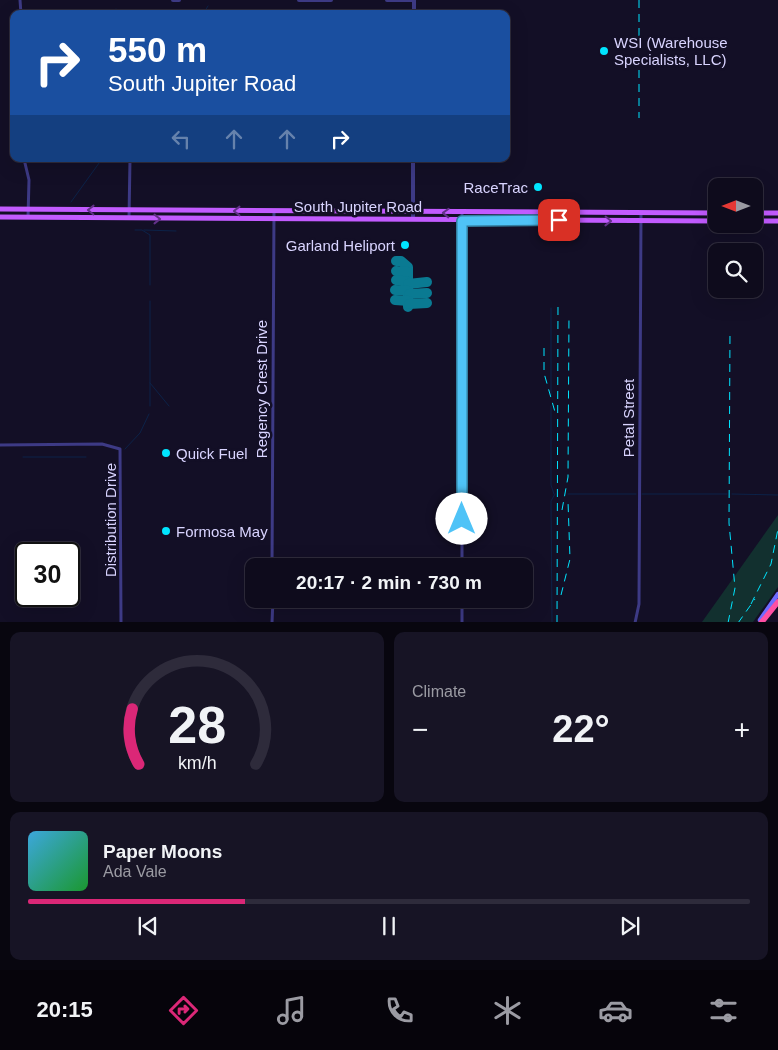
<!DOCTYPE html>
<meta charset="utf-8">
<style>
body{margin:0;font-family:Helvetica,sans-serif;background:#171425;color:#f1f3f6;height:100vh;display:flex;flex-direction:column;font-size:19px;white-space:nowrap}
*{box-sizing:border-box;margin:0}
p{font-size:16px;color:#9b9ba3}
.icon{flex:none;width:28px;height:28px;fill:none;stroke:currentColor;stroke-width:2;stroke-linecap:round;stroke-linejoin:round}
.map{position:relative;height:622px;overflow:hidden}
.side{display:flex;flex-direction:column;gap:10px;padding:10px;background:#08060f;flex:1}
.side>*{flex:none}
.top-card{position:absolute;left:10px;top:10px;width:500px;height:152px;border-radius:10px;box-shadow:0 5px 20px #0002,0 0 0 1px #2e2b3b;background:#1a4fa0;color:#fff;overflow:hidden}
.needle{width:32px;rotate:270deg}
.controls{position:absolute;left:708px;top:178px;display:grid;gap:10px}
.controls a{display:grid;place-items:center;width:55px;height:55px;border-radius:10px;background:#0e0b1c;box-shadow:0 5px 20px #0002,0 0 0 1px #2e2b3b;font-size:25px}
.speed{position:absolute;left:15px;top:542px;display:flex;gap:10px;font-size:25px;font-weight:700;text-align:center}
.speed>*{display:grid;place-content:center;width:65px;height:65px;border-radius:50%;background:#0e0b1c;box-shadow:0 5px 20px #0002,0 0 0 1px #2e2b3b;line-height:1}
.speed .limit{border:2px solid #111;border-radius:8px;background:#fff;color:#111}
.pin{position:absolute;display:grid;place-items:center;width:42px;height:42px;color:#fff;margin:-21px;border-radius:10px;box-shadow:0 2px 8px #0006}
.me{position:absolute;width:55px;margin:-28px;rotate:0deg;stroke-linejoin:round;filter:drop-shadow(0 0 4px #0008)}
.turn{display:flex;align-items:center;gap:18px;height:105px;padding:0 15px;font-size:22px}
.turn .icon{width:65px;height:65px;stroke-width:2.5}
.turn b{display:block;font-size:35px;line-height:42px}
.lanes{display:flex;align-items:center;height:48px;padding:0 15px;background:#0003;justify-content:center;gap:25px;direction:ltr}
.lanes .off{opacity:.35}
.big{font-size:38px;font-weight:600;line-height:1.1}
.side .widget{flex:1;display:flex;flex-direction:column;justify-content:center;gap:8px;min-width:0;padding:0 18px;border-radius:10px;background:#171425}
.side .dial{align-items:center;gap:0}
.dial svg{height:130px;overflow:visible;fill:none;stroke:#2e2b3b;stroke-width:7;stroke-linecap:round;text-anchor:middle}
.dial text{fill:#f1f3f6;stroke:none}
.song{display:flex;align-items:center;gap:15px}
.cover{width:60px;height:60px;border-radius:8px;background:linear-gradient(135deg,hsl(200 70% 55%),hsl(130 70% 35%))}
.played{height:5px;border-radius:2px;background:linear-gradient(90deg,#db2777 30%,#2e2b3b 30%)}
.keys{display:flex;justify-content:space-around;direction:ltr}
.heat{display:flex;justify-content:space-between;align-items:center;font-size:28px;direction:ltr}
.side .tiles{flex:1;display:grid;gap:10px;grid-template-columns:1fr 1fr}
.widget:last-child{grid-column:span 2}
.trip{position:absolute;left:245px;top:558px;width:288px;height:50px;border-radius:10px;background:#0e0b1c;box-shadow:0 5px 20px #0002,0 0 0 1px #2e2b3b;font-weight:600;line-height:50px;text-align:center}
.menu{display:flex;height:80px;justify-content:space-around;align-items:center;background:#06040b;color:#9b9ba3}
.menu .icon{width:35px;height:35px}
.menu .current{color:#db2777}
.menu b{font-size:22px;color:#f1f3f6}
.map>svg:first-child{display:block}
.green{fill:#12302f}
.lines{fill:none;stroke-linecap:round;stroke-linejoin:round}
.stream{stroke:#0c2248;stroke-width:1}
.taxiway{stroke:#0a7a92;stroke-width:10}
.minor{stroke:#3d3a85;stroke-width:3}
.tertiary{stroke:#3d3a85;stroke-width:4}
.secondary{stroke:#6f6bff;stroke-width:4.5}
.primary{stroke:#c25bff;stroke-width:5}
.motorway{stroke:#ff4fa3;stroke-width:5.5}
.rail{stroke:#00e5ff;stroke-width:1;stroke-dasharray:8 6;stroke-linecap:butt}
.oneway{stroke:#623188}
.route-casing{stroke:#337fa1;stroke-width:12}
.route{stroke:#4fc3f7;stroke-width:9}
.poi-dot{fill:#00e5ff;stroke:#130f26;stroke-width:2}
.labels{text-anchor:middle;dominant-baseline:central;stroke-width:5;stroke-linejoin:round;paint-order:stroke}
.poi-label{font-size:15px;fill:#d9d4ff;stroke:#130f26;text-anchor:start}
.street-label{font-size:15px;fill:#d9d4ff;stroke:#130f26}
</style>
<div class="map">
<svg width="778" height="623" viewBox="0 0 778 623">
<rect width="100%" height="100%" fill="#130f26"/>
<path class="green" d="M778,515v72l-25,35h-51z"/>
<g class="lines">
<g class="stream">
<path d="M116,14v-5"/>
<path d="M203,14l5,-8"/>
<path d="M71,202l31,-43"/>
<path d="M135,230h7l8,5v50"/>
<path d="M144,230l32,1"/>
<path d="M150,383l19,23"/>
<path d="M551,395v-87"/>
<path d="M150,406v-105"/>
<path d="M551,406v79l3,9"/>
<path d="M125,449l15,-16 9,-19"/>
<path d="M23,457h63"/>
<path d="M568,494h68"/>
<path d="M642,494h85"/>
<path d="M732,494l46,1"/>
<path d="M552,623l-1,-122 4,-7"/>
</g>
<g class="taxiway">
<path d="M396,261h5l7,6v40"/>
<path d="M396,271l12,1"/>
<path d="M396,280l12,2"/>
<path d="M408,284l19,-2"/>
<path d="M395,290l14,1"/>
<path d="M409,294l18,-1"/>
<path d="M395,300l14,1"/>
<path d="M409,304l18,-1"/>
</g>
<g class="minor">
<path d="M20,0l1,14"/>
<path d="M24,159l5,21 -1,37"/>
<path d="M462,213v353"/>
<path d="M129,218l1,-59"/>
<path d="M0,445l102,-1 18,5 1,174"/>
<path d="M272,566l2,-355"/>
<path d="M462,599v24"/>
<path d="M272,623l1,-24"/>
<path d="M635,623l4,-19 2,-391"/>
</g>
<g class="tertiary">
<path d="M173,0h6"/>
<path d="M299,0h32"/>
<path d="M387,0h27"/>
<path d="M414,14v-14"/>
<path d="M413,219v-60"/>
</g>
<path class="secondary" d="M760,620l18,-26"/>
<g class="primary">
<path d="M0,209l716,4"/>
<path d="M754,213h24"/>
<path d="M0,217l716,4"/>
<path d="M754,221h24"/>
</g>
<path class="motorway" d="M761,623l17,-21"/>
<g class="rail">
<path d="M639,0v118"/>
<path d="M544,348v25l11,39"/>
<path d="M562,510l6,-33 1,-162"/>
<path d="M561,595l9,-36 -2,-58"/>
<path d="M751,604l20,-40 7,-35"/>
<path d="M557,623l1,-319"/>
<path d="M728,623l7,-35 -6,-65 1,-191"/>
<path d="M738,623l17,-24"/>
</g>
</g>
<defs><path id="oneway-chevron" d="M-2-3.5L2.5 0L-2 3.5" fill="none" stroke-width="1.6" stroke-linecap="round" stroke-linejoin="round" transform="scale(1.25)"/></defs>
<g class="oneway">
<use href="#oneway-chevron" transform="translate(91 210) rotate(-179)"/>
<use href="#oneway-chevron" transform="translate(237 211) rotate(-180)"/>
<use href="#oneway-chevron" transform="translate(446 213) rotate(-178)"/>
<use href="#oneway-chevron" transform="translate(157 219)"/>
<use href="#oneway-chevron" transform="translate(608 221) rotate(1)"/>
</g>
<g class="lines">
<defs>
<path id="route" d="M462,519v-298l97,-1"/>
</defs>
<use href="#route" class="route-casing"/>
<use href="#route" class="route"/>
</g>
<g class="poi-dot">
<circle cx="604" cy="51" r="5"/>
<circle cx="538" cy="187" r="5"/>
<circle cx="405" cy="245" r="5"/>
<circle cx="166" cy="453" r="5"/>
<circle cx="166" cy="531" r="5"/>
</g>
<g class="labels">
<g class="poi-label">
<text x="614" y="42">WSI (Warehouse<tspan x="614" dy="17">Specialists, LLC)</tspan></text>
<text x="528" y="187" text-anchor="end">RaceTrac</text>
<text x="395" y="245" text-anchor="end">Garland Heliport</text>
<text x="176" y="453">Quick Fuel</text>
<text x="176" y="531">Formosa May</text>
</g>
<g class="street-label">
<text x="358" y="206">South Jupiter Road</text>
<text transform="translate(261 389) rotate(-90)">Regency Crest Drive</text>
<text transform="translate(628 418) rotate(-90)">Petal Street</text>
<text transform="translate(110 520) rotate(-90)">Distribution Drive</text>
</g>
</g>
</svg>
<div class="controls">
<a><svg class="needle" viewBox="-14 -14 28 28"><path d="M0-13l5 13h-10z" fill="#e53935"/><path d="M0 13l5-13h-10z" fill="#9b9ba3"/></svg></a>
<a><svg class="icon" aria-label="search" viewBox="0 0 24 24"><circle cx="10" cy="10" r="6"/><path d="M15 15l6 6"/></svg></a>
</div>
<div class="speed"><div class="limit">30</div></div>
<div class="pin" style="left:559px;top:220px;background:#d93025"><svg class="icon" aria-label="arrive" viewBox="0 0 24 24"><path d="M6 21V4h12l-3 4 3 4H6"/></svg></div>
<svg class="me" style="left:462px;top:519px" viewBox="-20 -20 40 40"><circle r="19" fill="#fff"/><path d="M0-13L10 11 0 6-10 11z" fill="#4fc3f7"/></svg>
<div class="trip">20:17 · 2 min · 730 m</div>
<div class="top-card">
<div class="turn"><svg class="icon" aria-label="right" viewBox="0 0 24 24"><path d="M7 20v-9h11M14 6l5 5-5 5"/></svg><div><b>550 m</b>South Jupiter Road</div></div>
<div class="lanes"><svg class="icon off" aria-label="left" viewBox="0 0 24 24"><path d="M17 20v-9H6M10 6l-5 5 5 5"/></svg><svg class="icon off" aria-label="ahead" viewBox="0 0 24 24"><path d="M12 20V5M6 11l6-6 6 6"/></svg><svg class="icon off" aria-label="ahead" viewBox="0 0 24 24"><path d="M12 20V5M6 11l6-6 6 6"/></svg><svg class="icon" aria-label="right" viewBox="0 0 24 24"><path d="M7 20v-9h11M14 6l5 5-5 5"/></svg></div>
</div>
</div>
<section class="side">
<div class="tiles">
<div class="widget dial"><svg viewBox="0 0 100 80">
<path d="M14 69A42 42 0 1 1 86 69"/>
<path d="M14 69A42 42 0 0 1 10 35" stroke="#db2777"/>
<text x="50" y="56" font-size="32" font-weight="700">28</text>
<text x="50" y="72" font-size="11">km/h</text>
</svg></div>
<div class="widget"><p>Climate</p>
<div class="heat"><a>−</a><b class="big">22°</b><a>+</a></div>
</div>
<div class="widget">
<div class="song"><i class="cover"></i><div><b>Paper Moons</b><p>Ada Vale</p></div></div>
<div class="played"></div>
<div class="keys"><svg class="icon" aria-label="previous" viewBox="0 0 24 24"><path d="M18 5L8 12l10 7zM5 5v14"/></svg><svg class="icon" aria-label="pause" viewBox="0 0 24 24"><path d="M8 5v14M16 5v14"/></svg><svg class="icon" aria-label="next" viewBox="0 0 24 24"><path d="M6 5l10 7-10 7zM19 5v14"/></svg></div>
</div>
</div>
</section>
<nav class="menu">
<b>20:15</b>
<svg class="icon current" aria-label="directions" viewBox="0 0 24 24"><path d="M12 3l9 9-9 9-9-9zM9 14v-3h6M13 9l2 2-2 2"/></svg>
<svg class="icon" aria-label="music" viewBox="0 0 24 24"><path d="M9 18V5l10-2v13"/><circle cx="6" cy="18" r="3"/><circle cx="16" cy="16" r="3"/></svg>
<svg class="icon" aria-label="phone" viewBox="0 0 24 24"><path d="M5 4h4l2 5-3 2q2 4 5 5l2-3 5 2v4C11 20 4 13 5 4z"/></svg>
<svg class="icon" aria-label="climate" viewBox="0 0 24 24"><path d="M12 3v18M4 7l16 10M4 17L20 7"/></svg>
<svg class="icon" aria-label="car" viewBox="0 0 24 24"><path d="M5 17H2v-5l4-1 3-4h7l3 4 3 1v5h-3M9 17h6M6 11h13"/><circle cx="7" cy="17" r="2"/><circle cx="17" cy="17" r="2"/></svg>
<svg class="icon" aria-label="filters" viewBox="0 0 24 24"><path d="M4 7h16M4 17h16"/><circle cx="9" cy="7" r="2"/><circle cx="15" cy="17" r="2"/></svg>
</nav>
